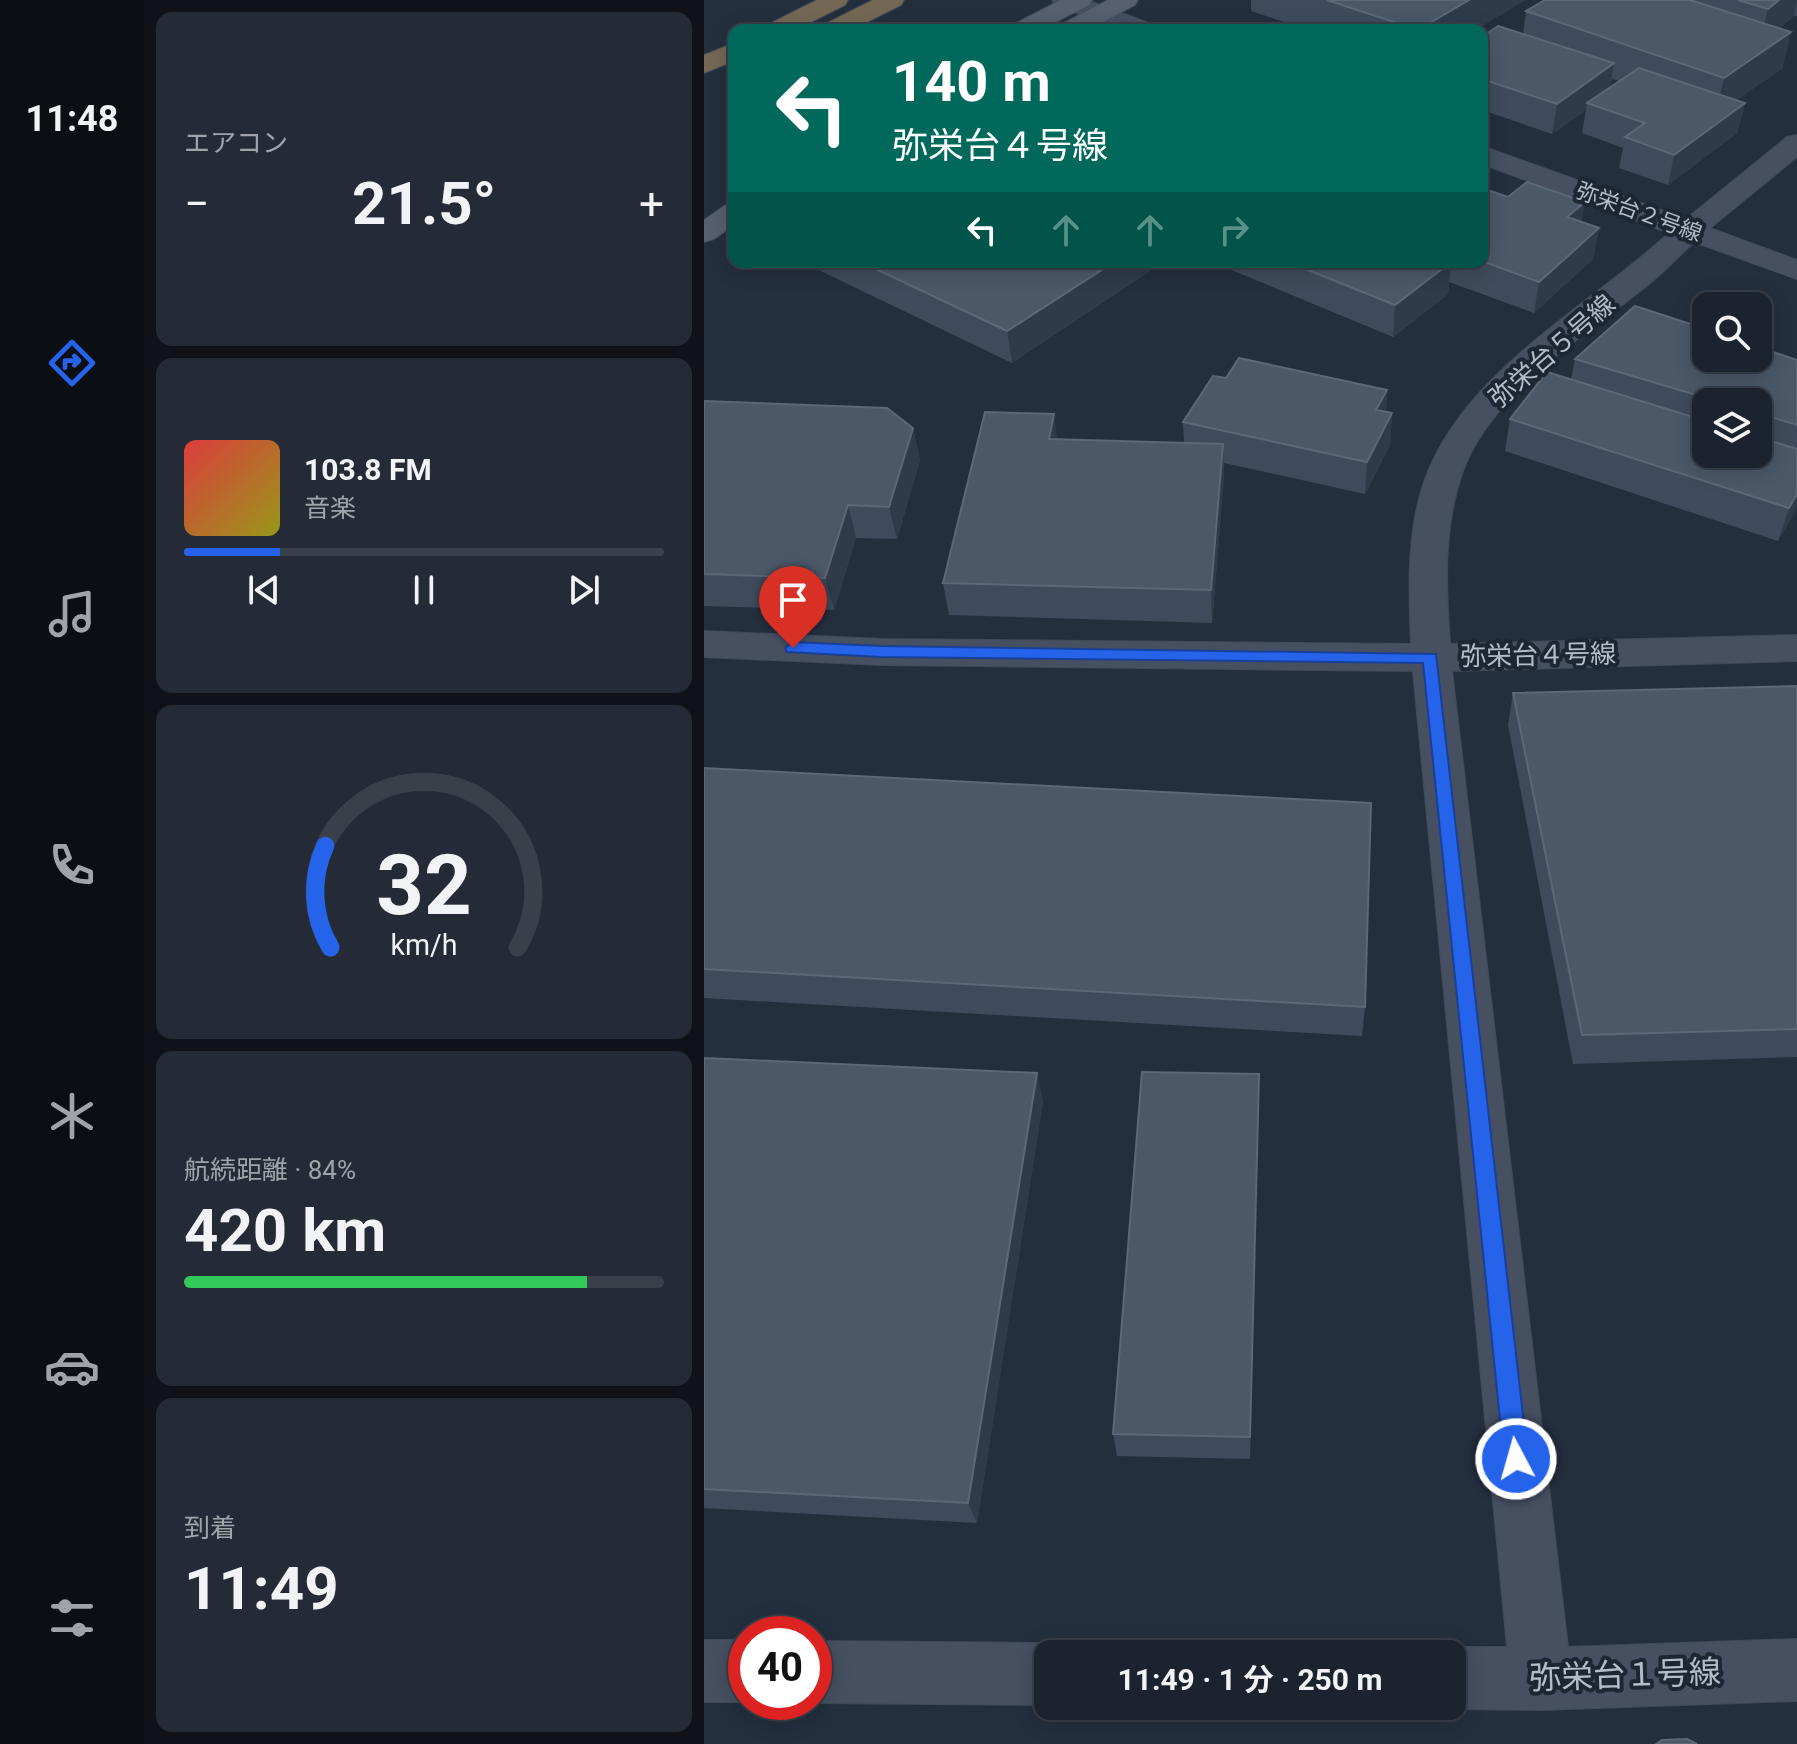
<!DOCTYPE html>
<html lang="ja">
<meta charset="utf-8">
<style>
body{margin:0;font-family:Roboto,"Noto Sans JP",sans-serif;background:#242b36;color:#f1f3f6;height:100vh;display:flex;flex-direction:column;font-size:30px;white-space:nowrap}
*{box-sizing:border-box;margin:0}
p{font-size:26px;color:#a0a4aa}
.icon{flex:none;width:44px;height:44px;fill:none;stroke:currentColor;stroke-width:2;stroke-linecap:round;stroke-linejoin:round}
.map{position:relative;flex:1;overflow:hidden}
.panel{display:flex;flex-direction:column;gap:12px;padding:12px;background:#0f1319;width:560px}
.panel>*{flex:none}
.top-card{position:absolute;left:24px;top:24px;width:760px;height:244px;border-radius:16px;box-shadow:0 4px 20px #0003,0 0 0 2px #39404a;background:#00695c;color:#fff;overflow:hidden}
.tools{position:absolute;left:988px;top:292px;display:grid;gap:16px}
.tools a{display:grid;place-items:center;width:80px;height:80px;border-radius:16px;background:#1b232e;box-shadow:0 4px 20px #0003,0 0 0 2px #39404a;font-size:40px}
.speed{position:absolute;left:24px;top:1616px;display:flex;gap:16px;font-size:40px;font-weight:700;text-align:center}
.speed>*{display:grid;place-content:center;width:104px;height:104px;border-radius:50%;background:#1b232e;box-shadow:0 4px 20px #0003,0 0 0 2px #39404a;line-height:1}
.speed .limit{border:12px solid #d22;background:#fff;color:#111}
.pin{position:absolute;display:grid;place-items:center;width:68px;height:68px;color:#fff;margin:-82px -34px;border-radius:50% 50% 50% 0;rotate:-45deg;box-shadow:0 0 8px #0007}
.pin .icon{rotate:45deg}
.me{position:absolute;width:88px;margin:-44px;rotate:354deg;stroke-linejoin:round;filter:drop-shadow(0 0 6px #0008)}
.turn{display:flex;align-items:center;gap:28px;height:168px;padding:0 32px;font-size:36px}
.turn .icon{width:104px;height:104px;stroke-width:2.5}
.turn b{display:block;font-size:56px;line-height:68px}
.lanes{display:flex;align-items:center;height:76px;padding:0 32px;background:#0003;justify-content:center;gap:40px;direction:ltr}
.lanes .off{opacity:.35}
.big{font-size:60px;font-weight:700;line-height:1.1}
.panel .card{flex:1;display:flex;flex-direction:column;justify-content:center;gap:12px;min-width:0;padding:0 28px;border-radius:16px;background:#242b36}
.panel .dial{align-items:center;gap:0}
.dial svg{height:208px;overflow:visible;fill:none;stroke:#39404a;stroke-width:7;stroke-linecap:round;text-anchor:middle}
.dial text{fill:#f1f3f6;stroke:none}
.song{display:flex;align-items:center;gap:24px}
.cover{width:96px;height:96px;border-radius:12px;background:linear-gradient(135deg,hsl(0 70% 55%),hsl(60 70% 35%))}
.played{height:8px;border-radius:4px;background:linear-gradient(90deg,#2563eb 20%,#39404a 20%)}
.keys{display:flex;justify-content:space-around;direction:ltr}
.heat{display:flex;justify-content:space-between;align-items:center;font-size:44px;direction:ltr}
.charge{height:12px;border-radius:6px;background:linear-gradient(90deg,#34c759 84%,#39404a 0)}
.trip{position:absolute;left:330px;top:1640px;width:432px;height:80px;border-radius:16px;background:#1b232e;box-shadow:0 4px 20px #0003,0 0 0 2px #39404a;font-weight:700;line-height:80px;text-align:center}
main{display:flex;flex:1;min-height:0}
.dock{display:flex;flex-direction:column;width:144px;justify-content:space-around;align-items:center;background:#0b0e12;color:#a0a4aa}
.dock .icon{width:56px;height:56px}
.dock .current{color:#2563eb}
.dock b{font-size:36px;color:#f1f3f6}
.map>svg:first-child{display:block}
.lines{fill:none;stroke-linecap:round;stroke-linejoin:round}
.secondary-casing{stroke:#414a57;stroke-width:2}
.primary-casing{stroke:#414a57;stroke-width:2}
.highway-casing{stroke:#434c59;stroke-width:2}
.secondary{fill:#465061;fill-rule:evenodd}
.primary{fill:#56606e;fill-rule:evenodd}
.highway{fill:#746855;fill-rule:evenodd}
.wall{fill:#3f4b5c;fill-rule:evenodd}
.shaded-wall{fill:#2f3b4b}
.building{fill:#4b5868;stroke:#5c6777;stroke-width:2}
.route{fill:#2563eb;stroke:#184099;stroke-width:2}
.labels{text-anchor:middle;dominant-baseline:central;stroke-width:8;stroke-linejoin:round;paint-order:stroke}
.far-street-label{font-size:22px;fill:#b4bcc9;stroke:#1d2633}
.street-label{font-size:26px;fill:#b4bcc9;stroke:#1d2633}
.near-street-label{font-size:32px;fill:#b4bcc9;stroke:#1d2633}
</style>
<main>
<nav class="dock">
<b>11:48</b>
<svg class="icon current" aria-label="directions" viewBox="0 0 24 24"><path d="M12 3l9 9-9 9-9-9zM9 14v-3h6M13 9l2 2-2 2"/></svg>
<svg class="icon" aria-label="music" viewBox="0 0 24 24"><path d="M9 18V5l10-2v13"/><circle cx="6" cy="18" r="3"/><circle cx="16" cy="16" r="3"/></svg>
<svg class="icon" aria-label="phone" viewBox="0 0 24 24"><path d="M5 4h4l2 5-3 2q2 4 5 5l2-3 5 2v4C11 20 4 13 5 4z"/></svg>
<svg class="icon" aria-label="climate" viewBox="0 0 24 24"><path d="M12 3v18M4 7l16 10M4 17L20 7"/></svg>
<svg class="icon" aria-label="car" viewBox="0 0 24 24"><path d="M5 17H2v-5l4-1 3-4h7l3 4 3 1v5h-3M9 17h6M6 11h13"/><circle cx="7" cy="17" r="2"/><circle cx="17" cy="17" r="2"/></svg>
<svg class="icon" aria-label="filters" viewBox="0 0 24 24"><path d="M4 7h16M4 17h16"/><circle cx="9" cy="7" r="2"/><circle cx="15" cy="17" r="2"/></svg>
</nav>
<section class="panel">
<div class="card"><p>エアコン</p>
<div class="heat"><a>−</a><b class="big">21.5°</b><a>+</a></div>
</div>
<div class="card">
<div class="song"><i class="cover"></i><div><b>103.8 FM</b><p>音楽</p></div></div>
<div class="played"></div>
<div class="keys"><svg class="icon" aria-label="previous" viewBox="0 0 24 24"><path d="M18 5L8 12l10 7zM5 5v14"/></svg><svg class="icon" aria-label="pause" viewBox="0 0 24 24"><path d="M8 5v14M16 5v14"/></svg><svg class="icon" aria-label="next" viewBox="0 0 24 24"><path d="M6 5l10 7-10 7zM19 5v14"/></svg></div>
</div>
<div class="card dial"><svg viewBox="0 0 100 80">
<path d="M14 69A42 42 0 1 1 86 69"/>
<path d="M14 69A42 42 0 0 1 12 30" stroke="#2563eb"/>
<text x="50" y="56" font-size="32" font-weight="700">32</text>
<text x="50" y="72" font-size="11">km/h</text>
</svg></div>
<div class="card"><p>航続距離 · 84%</p><b class="big">420 km</b><div class="charge"></div></div>
<div class="card"><p>到着</p><b class="big">11:49</b></div>
</section>
<div class="map">
<svg width="1093" height="1744" viewBox="0 0 1093 1744">
<rect width="100%" height="100%" fill="#242f3e"/>
<g class="lines">
<defs>
<g id="secondary">
<path d="M348,0h35l67,25 3,5h-35l-67,-25z"/>
<path d="M1093,135v22l-87,71 87,32v19l-103,-37c-15,14 -29,29 -45,42 -64,52 -159,109 -187,190 -19,54 -16,114 -12,170l347,-9v26l-345,10 116,976 229,-8v62l-256,9 -89,-1 -8,-3h8v-52h-17l17,-7h55l-94,-976 -532,-6 -177,-8v-26l177,8 530,5c-2,-48 -4,-98 8,-145 30,-120 165,-188 250,-266l-187,-69v-18l204,73 101,-82z"/>
<rect x="0" y="1640" width="42" height="62"/>
<path d="M110,1641l234,2 23,11h-23v51l-234,-2 -3,-1h3z"/>
</g>
<g id="primary">
<path d="M357,0h31l-3,5 -49,25h-31l3,-5z"/>
<path d="M404,0h30l-3,5 -47,25h-31l3,-5z"/>
<path d="M30,203v22l-20,14 -10,3v-22l20,-14z"/>
</g>
<g id="highway">
<path d="M113,0h31l-3,5 -50,25h-31l3,-5z"/>
<path d="M169,0h31l-3,5 -50,25h-31l3,-5z"/>
<path d="M30,43v18l-30,12v-18z"/>
</g>
</defs>
<use href="#secondary" class="secondary-casing"/>
<use href="#primary" class="primary-casing"/>
<use href="#highway" class="highway-casing"/>
<use href="#secondary" class="secondary"/>
<use href="#primary" class="primary"/>
<use href="#highway" class="highway"/>
</g>
<g class="wall">
<path d="M547,0h274l-50,30h-167l-57,-19z"/>
<path d="M841,0h252v16h-3l-15,12 12,4 -9,37 -46,31 9,3 -8,30 -69,52 -49,-17 4,-20 -41,-15 4,-23 -34,24 -70,-24v-73l41,-3 3,-23zM908,79l7,2 -9,6z"/>
<path d="M778,188l26,9 77,5 -4,20 18,6 -6,31 -59,54 -85,-31 -1,12 -55,43 -181,-75h270z"/>
<path d="M98,262h353l1,5 -144,96z"/>
<path d="M871,359l222,1v148l-19,33 -273,-90 5,-32 61,-40zM1002,402h52v52h-52z"/>
<path d="M522,378l161,12 -1,21 6,2 -2,32 -25,49 -141,-31v13l-12,147 -263,-8 -6,-32 114,-144 127,4 -1,-21z"/>
<path d="M0,401l209,27 7,32 -23,79 -41,-1 -22,72 -130,-4z"/>
<path d="M1093,686v371l-224,7 -65,-339 5,-32z"/>
<path d="M0,768l661,239 -3,29 -658,-38z"/>
<path d="M0,1058l339,43 -66,422 -273,-15z"/>
<path d="M555,1074l-9,385 -133,-3 -4,-22z"/>
</g>
<g class="shaded-wall">
<path d="M765,0h56l-50,30h-57z"/>
<path d="M1075,0h18l-3,16 -35,29 9,-36z"/>
<path d="M1087,32l-9,37 -67,46 9,-37z"/>
<path d="M910,63l-5,30 -22,10 -1,7 -34,24 5,-30z"/>
<path d="M1041,103l-8,30 -69,52 6,-30z"/>
<path d="M881,202l-6,31 -12,-16z"/>
<path d="M895,228l-6,31 -59,54 5,-31z"/>
<path d="M410,262h41l1,5 -144,96 -5,-32z"/>
<path d="M747,262l-3,32 -55,43 2,-32z"/>
<path d="M683,390l-2,32 -9,-12z"/>
<path d="M688,413l-2,32 -25,49 2,-32z"/>
<path d="M350,414l4,32 -9,-7z"/>
<path d="M209,428l7,32 -23,79 -8,-32z"/>
<path d="M519,444l1,32 -12,147 -1,-33z"/>
<path d="M1093,494v14l-19,33 11,-33z"/>
<path d="M144,505l8,33 -22,72 -9,-32z"/>
<path d="M333,1073l6,28 -66,422 -9,-20z"/>
</g>
<g class="building">
<path d="M623,0h142l-51,30z"/>
<path d="M841,0h145l101,32 -67,46 -198,-67z"/>
<path d="M1034,0h41l-11,9z"/>
<path d="M794,26l116,37 -57,41 -75,-25v-42z"/>
<path d="M935,68l106,35 -71,52 -49,-18 20,-14 -58,-20z"/>
<path d="M823,182l58,20 -18,15 32,11 -60,54 -57,-21v-73l26,9z"/>
<path d="M157,262h253l-107,69z"/>
<path d="M584,262h163l-56,43z"/>
<path d="M931,306l71,23v29h52v-11l39,13v65l-39,-12v-11h-38l-145,-43z"/>
<path d="M535,358l148,32 -11,20 16,3 -25,49 -184,-40 30,-46 13,2z"/>
<path d="M843,372l159,49v33h52v-17l39,12v45l-8,14 -279,-89z"/>
<path d="M0,401l183,7 26,20 -24,79 -41,-2 -23,73 -121,-4z"/>
<path d="M281,412l69,2 -5,25 174,5 -12,146 -268,-7z"/>
<path d="M1093,686v343l-215,6 -69,-342z"/>
<path d="M0,768l667,35 -6,204 -661,-38z"/>
<path d="M0,1058l333,15 -69,430 -264,-14z"/>
<path d="M438,1072l117,2 -9,363 -137,-3z"/>
<path d="M983,1739l10,5h-41l6,-4z"/>
</g>
<path class="route" d="M89,642l88,4 555,8 92,805 -4,8 -8,3 -9,-3 -3,-8 -81,-796 -542,-6 -94,-5 -2,-4z"/>
<g class="labels">
<g class="far-street-label">
<text transform="translate(935 212) rotate(20)">弥栄台２号線</text>
</g>
<g class="street-label">
<text transform="translate(848 351) rotate(-41)">弥栄台５号線</text>
<text transform="translate(834 655) rotate(-1)">弥栄台４号線</text>
</g>
<g class="near-street-label">
<text transform="translate(921 1675) rotate(-2)">弥栄台１号線</text>
</g>
</g>
</svg>
<div class="tools">
<a><svg class="icon" aria-label="search" viewBox="0 0 24 24"><circle cx="10" cy="10" r="6"/><path d="M15 15l6 6"/></svg></a>
<a><svg class="icon" aria-label="layers" viewBox="0 0 24 24"><path d="M12 4l9 5-9 5-9-5zM3 14l9 5 9-5"/></svg></a>
</div>
<div class="speed"><div class="limit">40</div></div>
<div class="pin" style="left:89px;top:648px;background:#d93025"><svg class="icon" aria-label="arrive" viewBox="0 0 24 24"><path d="M6 21V4h12l-3 4 3 4H6"/></svg></div>
<svg class="me" style="left:812px;top:1459px" viewBox="-20 -20 40 40"><circle r="17" fill="#2563eb" stroke="#fff" stroke-width="3"/><path d="M0-11L8 9 0 5-8 9z" fill="#fff"/></svg>
<div class="trip">11:49 · 1 分 · 250 m</div>
<div class="top-card">
<div class="turn"><svg class="icon" aria-label="left" viewBox="0 0 24 24"><path d="M17 20v-9H6M10 6l-5 5 5 5"/></svg><div><b>140 m</b>弥栄台４号線</div></div>
<div class="lanes"><svg class="icon" aria-label="left" viewBox="0 0 24 24"><path d="M17 20v-9H6M10 6l-5 5 5 5"/></svg><svg class="icon off" aria-label="ahead" viewBox="0 0 24 24"><path d="M12 20V5M6 11l6-6 6 6"/></svg><svg class="icon off" aria-label="ahead" viewBox="0 0 24 24"><path d="M12 20V5M6 11l6-6 6 6"/></svg><svg class="icon off" aria-label="right" viewBox="0 0 24 24"><path d="M7 20v-9h11M14 6l5 5-5 5"/></svg></div>
</div>
</div>
</main>
